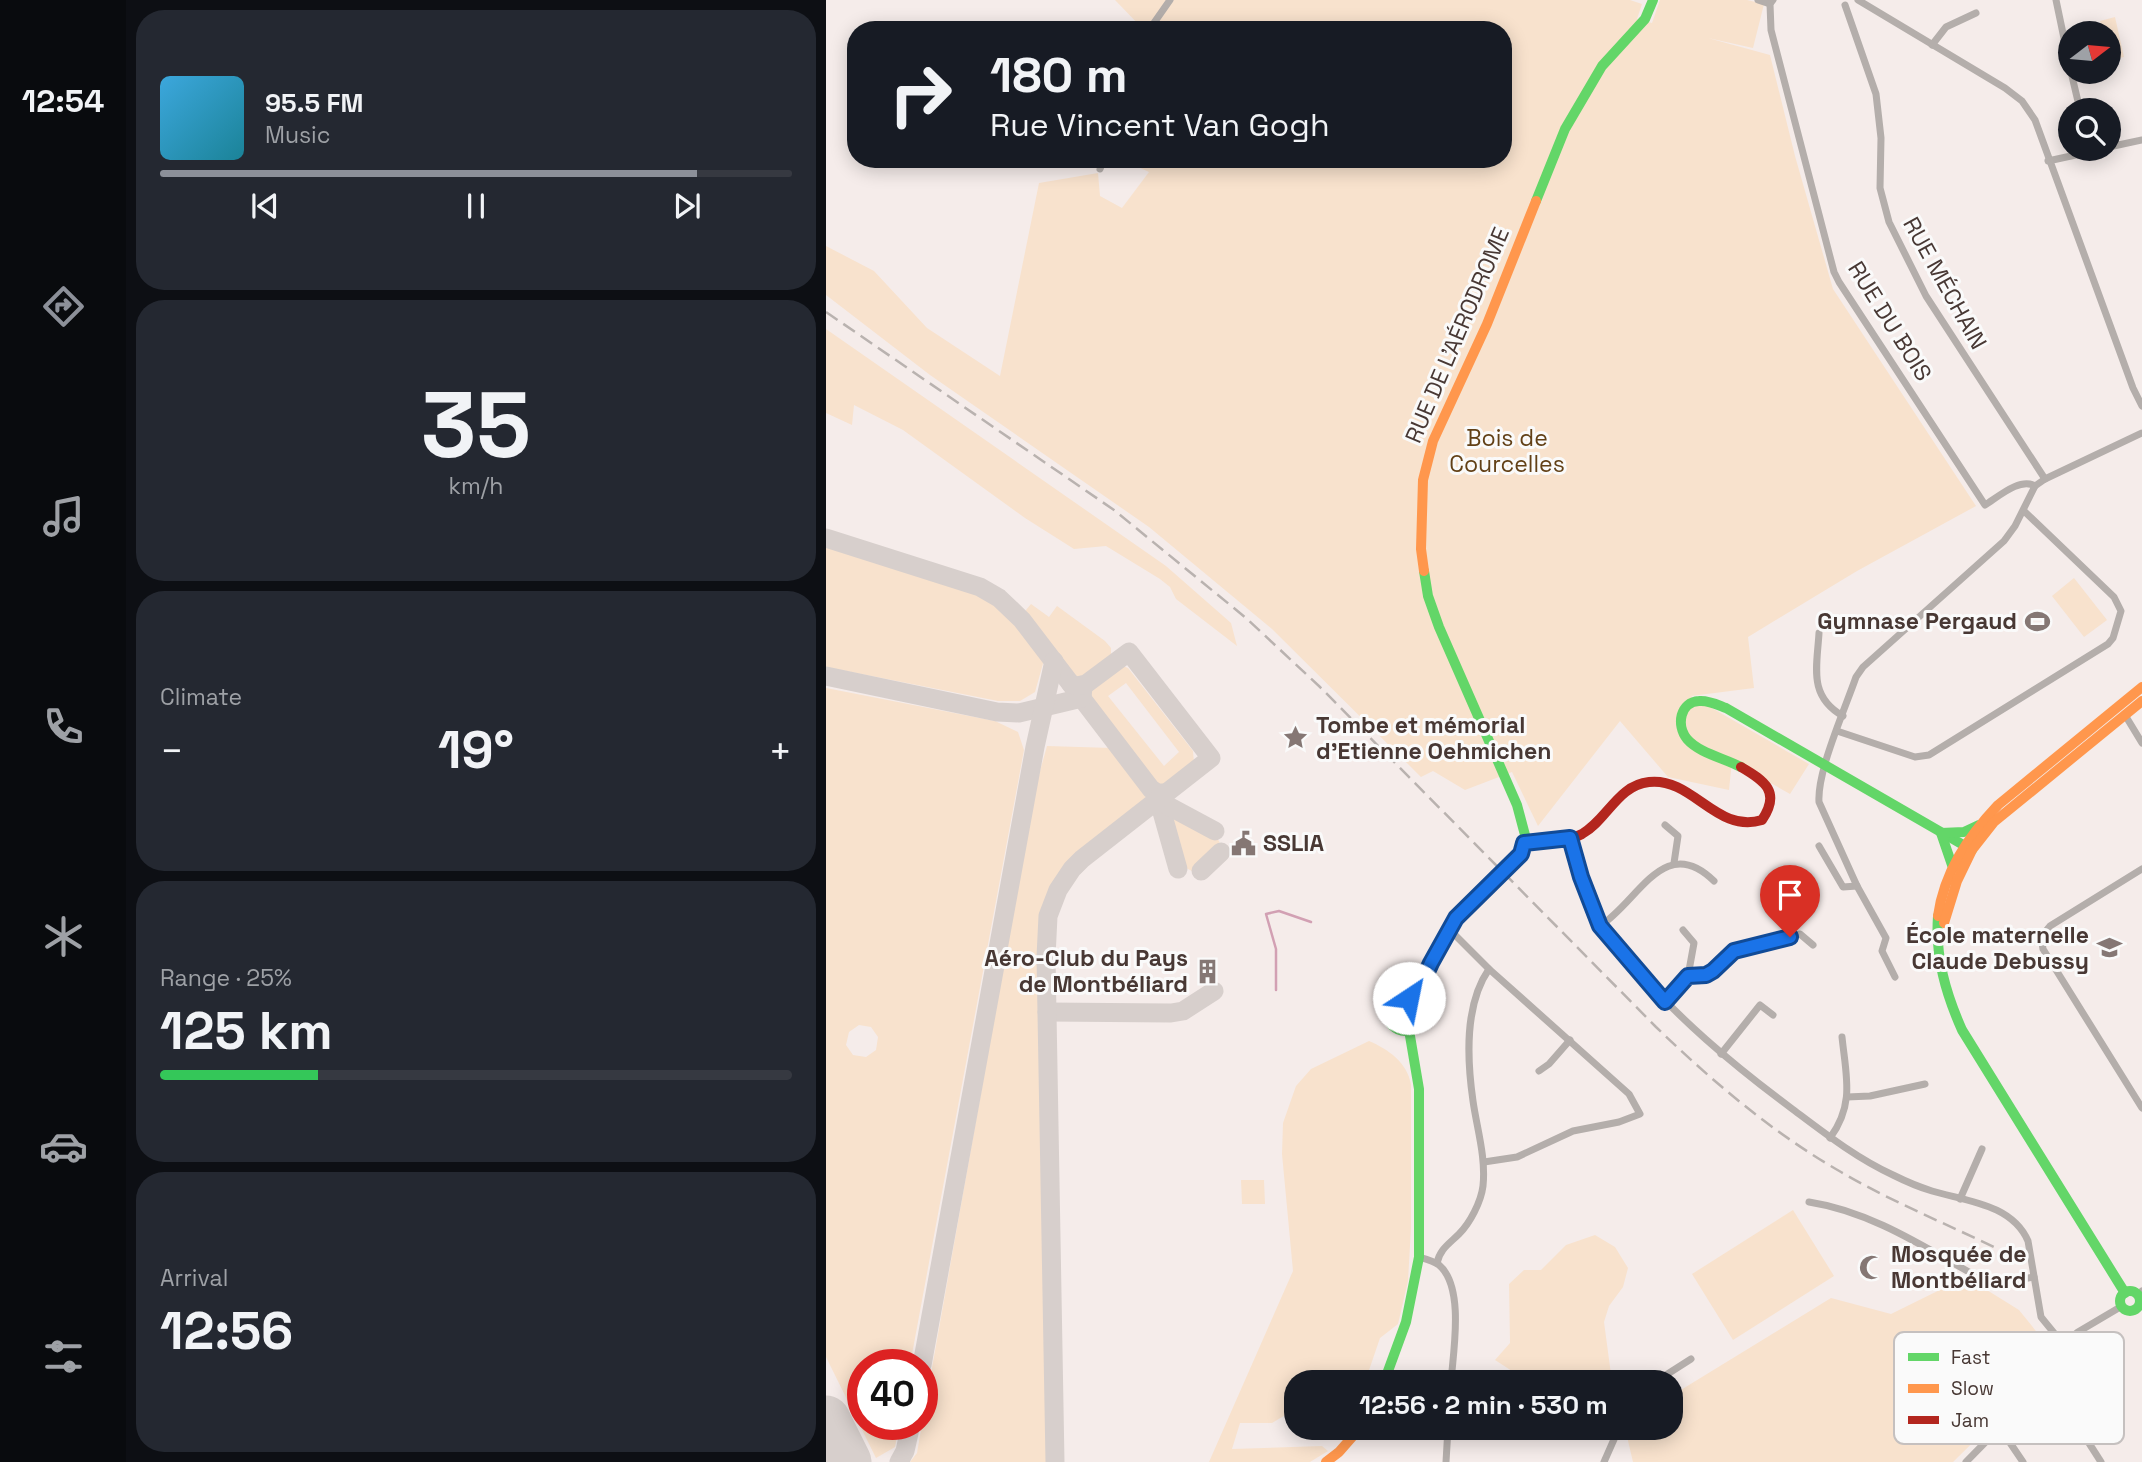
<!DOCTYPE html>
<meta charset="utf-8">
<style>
body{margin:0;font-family:"Space Grotesk",sans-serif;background:#242831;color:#f1f3f6;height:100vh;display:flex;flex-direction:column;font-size:26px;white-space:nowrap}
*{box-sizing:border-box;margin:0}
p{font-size:23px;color:#9ea1a6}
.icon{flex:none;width:38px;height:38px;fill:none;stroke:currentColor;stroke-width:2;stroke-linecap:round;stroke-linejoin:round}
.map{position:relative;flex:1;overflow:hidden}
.drawer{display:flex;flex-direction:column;gap:10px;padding:10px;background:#0d0f14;width:700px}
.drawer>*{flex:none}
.guide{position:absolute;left:21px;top:21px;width:665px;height:147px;border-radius:28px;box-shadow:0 4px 18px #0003;background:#171b24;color:#f1f3f6;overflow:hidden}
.needle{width:46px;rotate:74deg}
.controls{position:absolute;left:1232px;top:21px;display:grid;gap:14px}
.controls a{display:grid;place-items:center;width:63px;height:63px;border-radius:50%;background:#171b24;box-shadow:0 4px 18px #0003;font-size:35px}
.speed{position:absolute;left:21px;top:1349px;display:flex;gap:14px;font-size:35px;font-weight:700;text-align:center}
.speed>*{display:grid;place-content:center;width:91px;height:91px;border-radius:50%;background:#171b24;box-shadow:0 4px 18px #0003;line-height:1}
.speed .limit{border:10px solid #d22;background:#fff;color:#111}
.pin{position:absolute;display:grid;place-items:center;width:60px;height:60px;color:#fff;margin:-72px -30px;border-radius:50% 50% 50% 0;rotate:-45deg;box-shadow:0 0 7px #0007}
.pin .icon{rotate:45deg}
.me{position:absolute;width:77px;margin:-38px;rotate:34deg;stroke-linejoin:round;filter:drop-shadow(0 0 5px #0008)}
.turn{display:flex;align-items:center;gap:24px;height:147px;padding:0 28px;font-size:32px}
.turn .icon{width:91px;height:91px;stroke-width:2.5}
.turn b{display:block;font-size:49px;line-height:60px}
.big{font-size:52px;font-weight:600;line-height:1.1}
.drawer .tile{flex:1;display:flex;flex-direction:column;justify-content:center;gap:10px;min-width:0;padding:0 24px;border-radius:28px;background:#242831}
.drawer .dial{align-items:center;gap:0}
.dial b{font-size:91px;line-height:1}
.song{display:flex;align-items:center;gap:21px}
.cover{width:84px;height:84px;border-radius:10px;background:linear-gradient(135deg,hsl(200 70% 55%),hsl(190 70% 35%))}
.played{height:7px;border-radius:4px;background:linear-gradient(90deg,#8c9099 85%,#363941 85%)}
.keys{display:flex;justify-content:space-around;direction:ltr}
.heat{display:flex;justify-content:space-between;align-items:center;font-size:38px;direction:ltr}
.charge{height:10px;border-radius:5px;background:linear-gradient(90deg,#34c759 25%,#363941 0)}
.trip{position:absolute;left:458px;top:1370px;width:399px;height:70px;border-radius:28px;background:#171b24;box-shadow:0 4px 18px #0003;font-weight:600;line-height:70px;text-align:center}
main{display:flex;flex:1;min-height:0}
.tab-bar{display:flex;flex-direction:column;width:126px;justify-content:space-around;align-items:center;background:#090b0e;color:#9ea1a6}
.tab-bar .icon{width:49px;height:49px}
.tab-bar .selected{color:#8c9099}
.tab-bar b{font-size:32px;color:#f1f3f6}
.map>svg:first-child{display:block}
.green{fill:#f8e2cd;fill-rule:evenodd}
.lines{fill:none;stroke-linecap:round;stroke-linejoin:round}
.stream{stroke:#d2a0b3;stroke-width:2.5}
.taxiway{stroke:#d7cfcc;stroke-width:19}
.runway{stroke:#d7cfcc;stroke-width:49}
.street{stroke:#b4aeab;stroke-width:7}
.fast{stroke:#63d668;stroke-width:10}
.slow{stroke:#ff974d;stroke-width:10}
.jam{stroke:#b3261e;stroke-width:10}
.rail{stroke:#b9b2af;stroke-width:2.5;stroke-dasharray:14 7;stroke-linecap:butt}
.route-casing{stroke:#114b97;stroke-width:18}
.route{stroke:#1a73e8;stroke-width:12}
.labels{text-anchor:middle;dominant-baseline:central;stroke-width:6;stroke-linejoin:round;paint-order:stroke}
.street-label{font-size:23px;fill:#483834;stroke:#fafafa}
.park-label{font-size:23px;fill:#624016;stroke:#fafafa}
.poi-label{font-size:23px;font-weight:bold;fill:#483834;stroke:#fafafa;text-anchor:end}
.key{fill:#fafafa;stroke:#c5c0bf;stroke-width:2}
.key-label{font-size:19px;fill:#483834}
</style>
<main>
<nav class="tab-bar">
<b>12:54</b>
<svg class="icon selected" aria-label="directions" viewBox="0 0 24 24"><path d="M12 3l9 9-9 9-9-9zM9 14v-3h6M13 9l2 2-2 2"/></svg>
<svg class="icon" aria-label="music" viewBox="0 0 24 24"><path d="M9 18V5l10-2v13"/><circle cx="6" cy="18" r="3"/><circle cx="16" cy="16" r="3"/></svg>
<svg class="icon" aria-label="phone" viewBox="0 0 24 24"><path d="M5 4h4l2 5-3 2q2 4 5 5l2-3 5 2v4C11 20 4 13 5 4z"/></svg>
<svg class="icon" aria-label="climate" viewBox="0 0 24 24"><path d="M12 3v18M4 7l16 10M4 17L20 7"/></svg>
<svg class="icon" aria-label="car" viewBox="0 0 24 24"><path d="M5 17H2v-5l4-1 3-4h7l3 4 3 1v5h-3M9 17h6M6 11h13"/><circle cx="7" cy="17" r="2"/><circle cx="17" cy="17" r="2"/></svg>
<svg class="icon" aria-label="filters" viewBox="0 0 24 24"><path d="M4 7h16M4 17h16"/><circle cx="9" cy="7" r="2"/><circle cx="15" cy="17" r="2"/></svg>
</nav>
<section class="drawer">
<div class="tile">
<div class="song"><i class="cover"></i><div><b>95.5 FM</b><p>Music</p></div></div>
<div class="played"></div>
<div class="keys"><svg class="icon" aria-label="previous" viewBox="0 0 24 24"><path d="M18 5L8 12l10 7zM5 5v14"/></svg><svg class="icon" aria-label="pause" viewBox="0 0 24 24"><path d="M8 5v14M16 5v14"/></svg><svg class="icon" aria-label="next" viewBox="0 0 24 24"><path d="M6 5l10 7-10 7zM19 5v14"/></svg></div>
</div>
<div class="tile dial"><b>35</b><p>km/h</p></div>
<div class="tile"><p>Climate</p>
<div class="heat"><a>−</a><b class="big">19°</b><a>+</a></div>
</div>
<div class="tile"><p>Range · 25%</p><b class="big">125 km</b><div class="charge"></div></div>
<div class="tile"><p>Arrival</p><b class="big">12:56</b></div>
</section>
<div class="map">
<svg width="1316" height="1462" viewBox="0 0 1316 1462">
<rect width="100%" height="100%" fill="#f5ecea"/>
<g class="green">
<path d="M289,0h515l12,4 -5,15 15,4 8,-23h87l17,4 -11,44 -45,-10 62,17 25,101 38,133 143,217 -119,65 -109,66 6,51 -63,8 118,68 -19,30 -58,-33 -3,29 -61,-13 -48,-56 -82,105 -26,-54 -47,18 -32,-19 -12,6 -149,-148 -123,-102 -219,-152 -104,-80v-49l48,25 53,57 73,48 39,-193 59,-10 2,23 22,12 27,-36 -28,-13h382v-129h-359z"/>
<path d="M1289,17l9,40 -15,3v-27h-6l-3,-12z"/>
<path d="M0,329l340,237 65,57 6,23 -61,-47 -6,-12 -10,-8 -54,-33 -32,3 -49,-31 -122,-88 -49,-25 -2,20 -26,-12z"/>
<path d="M0,545l154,49 16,10 18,17 30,39 -9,32 -15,9h-22l-172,-34z"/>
<path d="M1248,578l33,42 -23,17 -32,-41z"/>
<path d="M205,604l18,13 8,-11 48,35 6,7v8l-27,22 -9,1 -48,-60 -1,-9z"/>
<path d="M297,666l5,2 65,83 1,12 -3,4 -25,19 -11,-2 -67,-87c1,-14 22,-30 35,-31zM300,683l53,69 -15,14 -56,-70z"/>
<path d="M0,688l169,33 23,11 6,18 -114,615h-47v59l36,1 -4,22 -19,11 -50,-101zM33,1025l12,2 7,10 -2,13 -10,7 -13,-2 -7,-10 3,-13z"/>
<path d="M221,746l65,2 30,38 4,11 -3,7c-34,26 -76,50 -94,89 -5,10 -6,22 -9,32l9,537h-139l7,-9 5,-29 113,-635z"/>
<path d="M344,811c15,8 50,18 51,37l-21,22 -8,1 -8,-4z"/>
<path d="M543,1041c19,8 39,22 42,44v143l-3,53 -10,43 -18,14 -15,44h-68v26l-25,15h-32l-8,26 90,-3 6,5 -18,11h-101l84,-191 -11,-117 1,-31 13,-37 15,-17z"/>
<path d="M415,1180h23l1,24h-23z"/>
<path d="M967,1210l41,66 -101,64 -41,-66z"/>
<path d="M769,1235l20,12 13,21 -5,19 -14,19 -5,16 8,60h-100v-11l-17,-11 15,-17 -1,-59 15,-14h17l25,-25z"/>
<path d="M1140,1277l53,33 29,36 -36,58 -59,58h-320l-8,-34h46v-32l160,-98 60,16z"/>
</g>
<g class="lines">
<path class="stream" d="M450,990v-41l-10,-35 13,-3 32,11"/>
<g class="taxiway">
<path d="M0,538l154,49 19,11 23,22 129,169 6,4h8"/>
<path d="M0,676l171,36 22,1 63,-15 1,-11"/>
<path d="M332,798l20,71"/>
<path d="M335,802l54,29"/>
<path d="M375,871l20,-19"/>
<path d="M221,1012l124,1 12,-2 31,-20"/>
<path d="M96,1365l113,-618 19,-86"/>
<path d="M73,1462l6,-11 6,-27"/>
<path d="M229,1462l-9,-505 2,-41 10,-26 14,-21 10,-10 129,-101 -82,-106 -43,32 -9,2 -6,-2"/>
</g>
<path class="runway" d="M0,1420l21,42"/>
<g class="street">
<path d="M932,0l12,4"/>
<path d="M947,0l-3,4 1,26 63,242 5,10 146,223c13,-8 35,-28 50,-19"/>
<path d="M1032,0l147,88 17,13 13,19 98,268 9,18"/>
<path d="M1230,0l14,67"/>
<path d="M1019,5l31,89 5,44 -1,50 9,34 37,74 119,183"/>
<path d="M323,30l21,-30"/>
<path d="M1106,45l14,-18 30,-14"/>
<path d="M1245,72l9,38"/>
<path d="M1283,147l33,-7"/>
<path d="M1222,161l55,-12"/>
<path d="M274,169l4,-10"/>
<path d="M993,633c-2,34 -11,63 24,83"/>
<path d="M1299,715l17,28"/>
<path d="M1011,731l78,26 14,-2 179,-111 5,-6 8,-27 -7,-14 -90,-86"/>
<path d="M839,825l13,11 -4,27"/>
<path d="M744,838c6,28 16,60 29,86 6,13 20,26 30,37 48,57 103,103 162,147 32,24 65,50 102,67 12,6 26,12 39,16 34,10 80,13 96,50l13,76 22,27"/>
<path d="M993,846l24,41 14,-1"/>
<path d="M1316,869l-92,57c-7,8 -9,12 -7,23l99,159"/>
<path d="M774,926c39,-25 64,-94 114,-45"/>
<path d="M623,929l40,40 140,125 11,20 -21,8 -46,9 -56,26 -33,5"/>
<path d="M857,930l11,13 -6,33"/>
<path d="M1069,977l-13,-26 4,-13 -29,-52 -38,-84c-2,-31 26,-93 37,-125l7,-10 141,-126 11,-15 20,-40 10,-7 97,-46"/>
<path d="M839,1002l23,-26 17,-1 8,-4 21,-20 66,-17 13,11"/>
<path d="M895,1054l39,-49 13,10"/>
<path d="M713,1071l10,-7 21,-24"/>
<path d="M1021,1097l23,-1 55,-12"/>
<path d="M1004,1138c25,-34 16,-62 12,-101"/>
<path d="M1134,1199l22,-50"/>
<path d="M983,1202c65,10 121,49 178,80l14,1 33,-6"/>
<path d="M593,1257c7,2 15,4 20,8 26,22 14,88 12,117"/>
<path d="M611,1263c3,-14 12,-19 22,-29 11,-11 22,-32 24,-48 3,-29 -6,-57 -10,-85 -6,-42 -9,-96 16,-132"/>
<path d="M1311,1295l5,-4"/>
<path d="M829,1382l36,-23"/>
<path d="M1174,1428l23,34"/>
<path d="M1261,1440l14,22"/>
<path d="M620,1462l2,-34"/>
<path d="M778,1462l15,-34"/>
<path d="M1140,1462l52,-53 38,-58 22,-19 44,-26"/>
</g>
<g class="fast">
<path d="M710,201l29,-72 37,-63 43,-47 8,-19"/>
<path d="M915,767c-17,-9 -42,-14 -54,-28 -11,-14 -7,-37 12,-38 10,-1 19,4 27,7l246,142"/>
<path d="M1127,868l-12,-35 23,-1 15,-7"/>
<path d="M1112,916c-3,41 8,78 24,114l163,263"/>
<circle cx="579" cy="1014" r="17"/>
<path d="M588,1000l42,-82 65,-64 4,-19 -8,-30 -78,-178 -11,-31 -4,-25"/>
<circle cx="1304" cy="1301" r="10"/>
<path d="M558,1382l22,-60 13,-65v-168l-10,-59"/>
</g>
<g class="slow">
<path d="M598,571l-3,-22 2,-69 10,-39 54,-117 49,-123"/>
<path d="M1112,916c6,-44 30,-79 60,-111l144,-118"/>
<path d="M1118,923l13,-42 15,-31 22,-28 148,-121"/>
<path d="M500,1462l13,-10 21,-24"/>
</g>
<path class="jam" d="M698,843c19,-1 41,0 58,-9 25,-14 36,-49 67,-52 44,-5 67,52 113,38 19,-28 3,-39 -21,-53"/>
<path class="rail" d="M0,312l288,198 132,108 74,69 336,340c57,55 117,106 185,145 51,30 106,52 159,78"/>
</g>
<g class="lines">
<defs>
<path id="route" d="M583,998l5,2 17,-37 25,-45 65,-64 3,-11 46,-5 11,39 19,49 65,76 23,-26 18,-1 7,-4 21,-20 56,-14"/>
</defs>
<use href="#route" class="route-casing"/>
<use href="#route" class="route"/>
</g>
<defs>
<symbol id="stadium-bare" viewBox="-9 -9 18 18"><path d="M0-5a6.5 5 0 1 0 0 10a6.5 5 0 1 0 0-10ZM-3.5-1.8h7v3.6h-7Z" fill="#857774" stroke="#fafafa" stroke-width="2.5" paint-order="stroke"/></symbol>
<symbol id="sight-bare" viewBox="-9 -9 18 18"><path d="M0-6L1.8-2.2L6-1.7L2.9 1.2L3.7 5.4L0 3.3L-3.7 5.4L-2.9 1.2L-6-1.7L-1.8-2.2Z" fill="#857774" stroke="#fafafa" stroke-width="2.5" paint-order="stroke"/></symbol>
<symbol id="civic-bare" viewBox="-9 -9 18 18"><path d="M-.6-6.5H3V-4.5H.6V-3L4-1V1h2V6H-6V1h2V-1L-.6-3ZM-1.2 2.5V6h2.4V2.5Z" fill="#857774" stroke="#fafafa" stroke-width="2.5" paint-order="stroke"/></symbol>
<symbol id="school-bare" viewBox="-9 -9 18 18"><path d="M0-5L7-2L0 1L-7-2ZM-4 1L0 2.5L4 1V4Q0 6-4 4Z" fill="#857774" stroke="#fafafa" stroke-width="2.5" paint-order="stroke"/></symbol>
<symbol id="building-bare" viewBox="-9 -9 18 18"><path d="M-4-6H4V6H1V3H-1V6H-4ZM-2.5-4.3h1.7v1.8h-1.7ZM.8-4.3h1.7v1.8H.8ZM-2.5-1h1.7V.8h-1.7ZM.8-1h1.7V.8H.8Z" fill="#857774" stroke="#fafafa" stroke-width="2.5" paint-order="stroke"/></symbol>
<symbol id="mosque-bare" viewBox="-9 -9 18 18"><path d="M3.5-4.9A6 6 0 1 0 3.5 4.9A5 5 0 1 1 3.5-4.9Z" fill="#857774" stroke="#fafafa" stroke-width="2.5" paint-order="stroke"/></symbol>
</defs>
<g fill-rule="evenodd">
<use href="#stadium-bare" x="1194" y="604" width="35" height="35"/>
<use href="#sight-bare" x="452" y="720" width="35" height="35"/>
<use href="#civic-bare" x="400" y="826" width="35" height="35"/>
<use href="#school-bare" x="1266" y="930" width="35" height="35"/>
<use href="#building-bare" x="364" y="954" width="35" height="35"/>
<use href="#mosque-bare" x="1028" y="1250" width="35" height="35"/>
</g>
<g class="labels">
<g class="street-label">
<text transform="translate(1119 283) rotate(61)">RUE MÉCHAIN</text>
<text transform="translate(1064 321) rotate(58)">RUE DU BOIS</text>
<text transform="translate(631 335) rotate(-67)">RUE DE L'AÉRODROME</text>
</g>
<g class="park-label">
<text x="681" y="438">Bois de<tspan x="681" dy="26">Courcelles</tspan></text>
</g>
<g class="poi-label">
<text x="1191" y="621">Gymnase Pergaud</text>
<text x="490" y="725" text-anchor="start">Tombe et mémorial<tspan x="490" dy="26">d'Etienne Oehmichen</tspan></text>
<text x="437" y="843" text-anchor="start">SSLIA</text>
<text x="1263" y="935">École maternelle<tspan x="1263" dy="26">Claude Debussy</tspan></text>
<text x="362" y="958">Aéro-Club du Pays<tspan x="362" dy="26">de Montbéliard</tspan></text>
<text x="1065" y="1254" text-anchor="start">Mosquée de<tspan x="1065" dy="26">Montbéliard</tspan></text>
</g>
</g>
<rect x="1068" y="1332" width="230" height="112" rx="10" class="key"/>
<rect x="1082" y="1353" width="31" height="8" fill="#63d668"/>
<rect x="1082" y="1384" width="31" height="9" fill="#ff974d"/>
<rect x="1082" y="1416" width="31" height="8" fill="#b3261e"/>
<g class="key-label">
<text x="1125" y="1364">Fast</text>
<text x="1125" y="1395">Slow</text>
<text x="1125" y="1427">Jam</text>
</g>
</svg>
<div class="controls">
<a><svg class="needle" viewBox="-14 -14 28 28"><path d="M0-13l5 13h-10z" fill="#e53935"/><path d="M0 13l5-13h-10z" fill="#9ea1a6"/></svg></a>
<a><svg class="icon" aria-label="search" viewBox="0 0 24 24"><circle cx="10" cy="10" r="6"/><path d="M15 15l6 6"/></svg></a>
</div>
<div class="speed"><div class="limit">40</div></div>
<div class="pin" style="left:964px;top:937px;background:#d93025"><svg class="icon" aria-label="arrive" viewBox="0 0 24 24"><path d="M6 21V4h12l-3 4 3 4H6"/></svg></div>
<svg class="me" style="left:583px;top:998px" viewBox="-20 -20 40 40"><circle r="19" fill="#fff"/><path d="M0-13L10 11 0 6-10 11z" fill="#1a73e8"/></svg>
<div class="trip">12:56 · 2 min · 530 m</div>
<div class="guide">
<div class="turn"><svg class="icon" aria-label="right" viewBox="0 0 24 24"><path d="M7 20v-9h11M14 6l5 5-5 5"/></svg><div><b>180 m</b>Rue Vincent Van Gogh</div></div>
</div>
</div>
</main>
